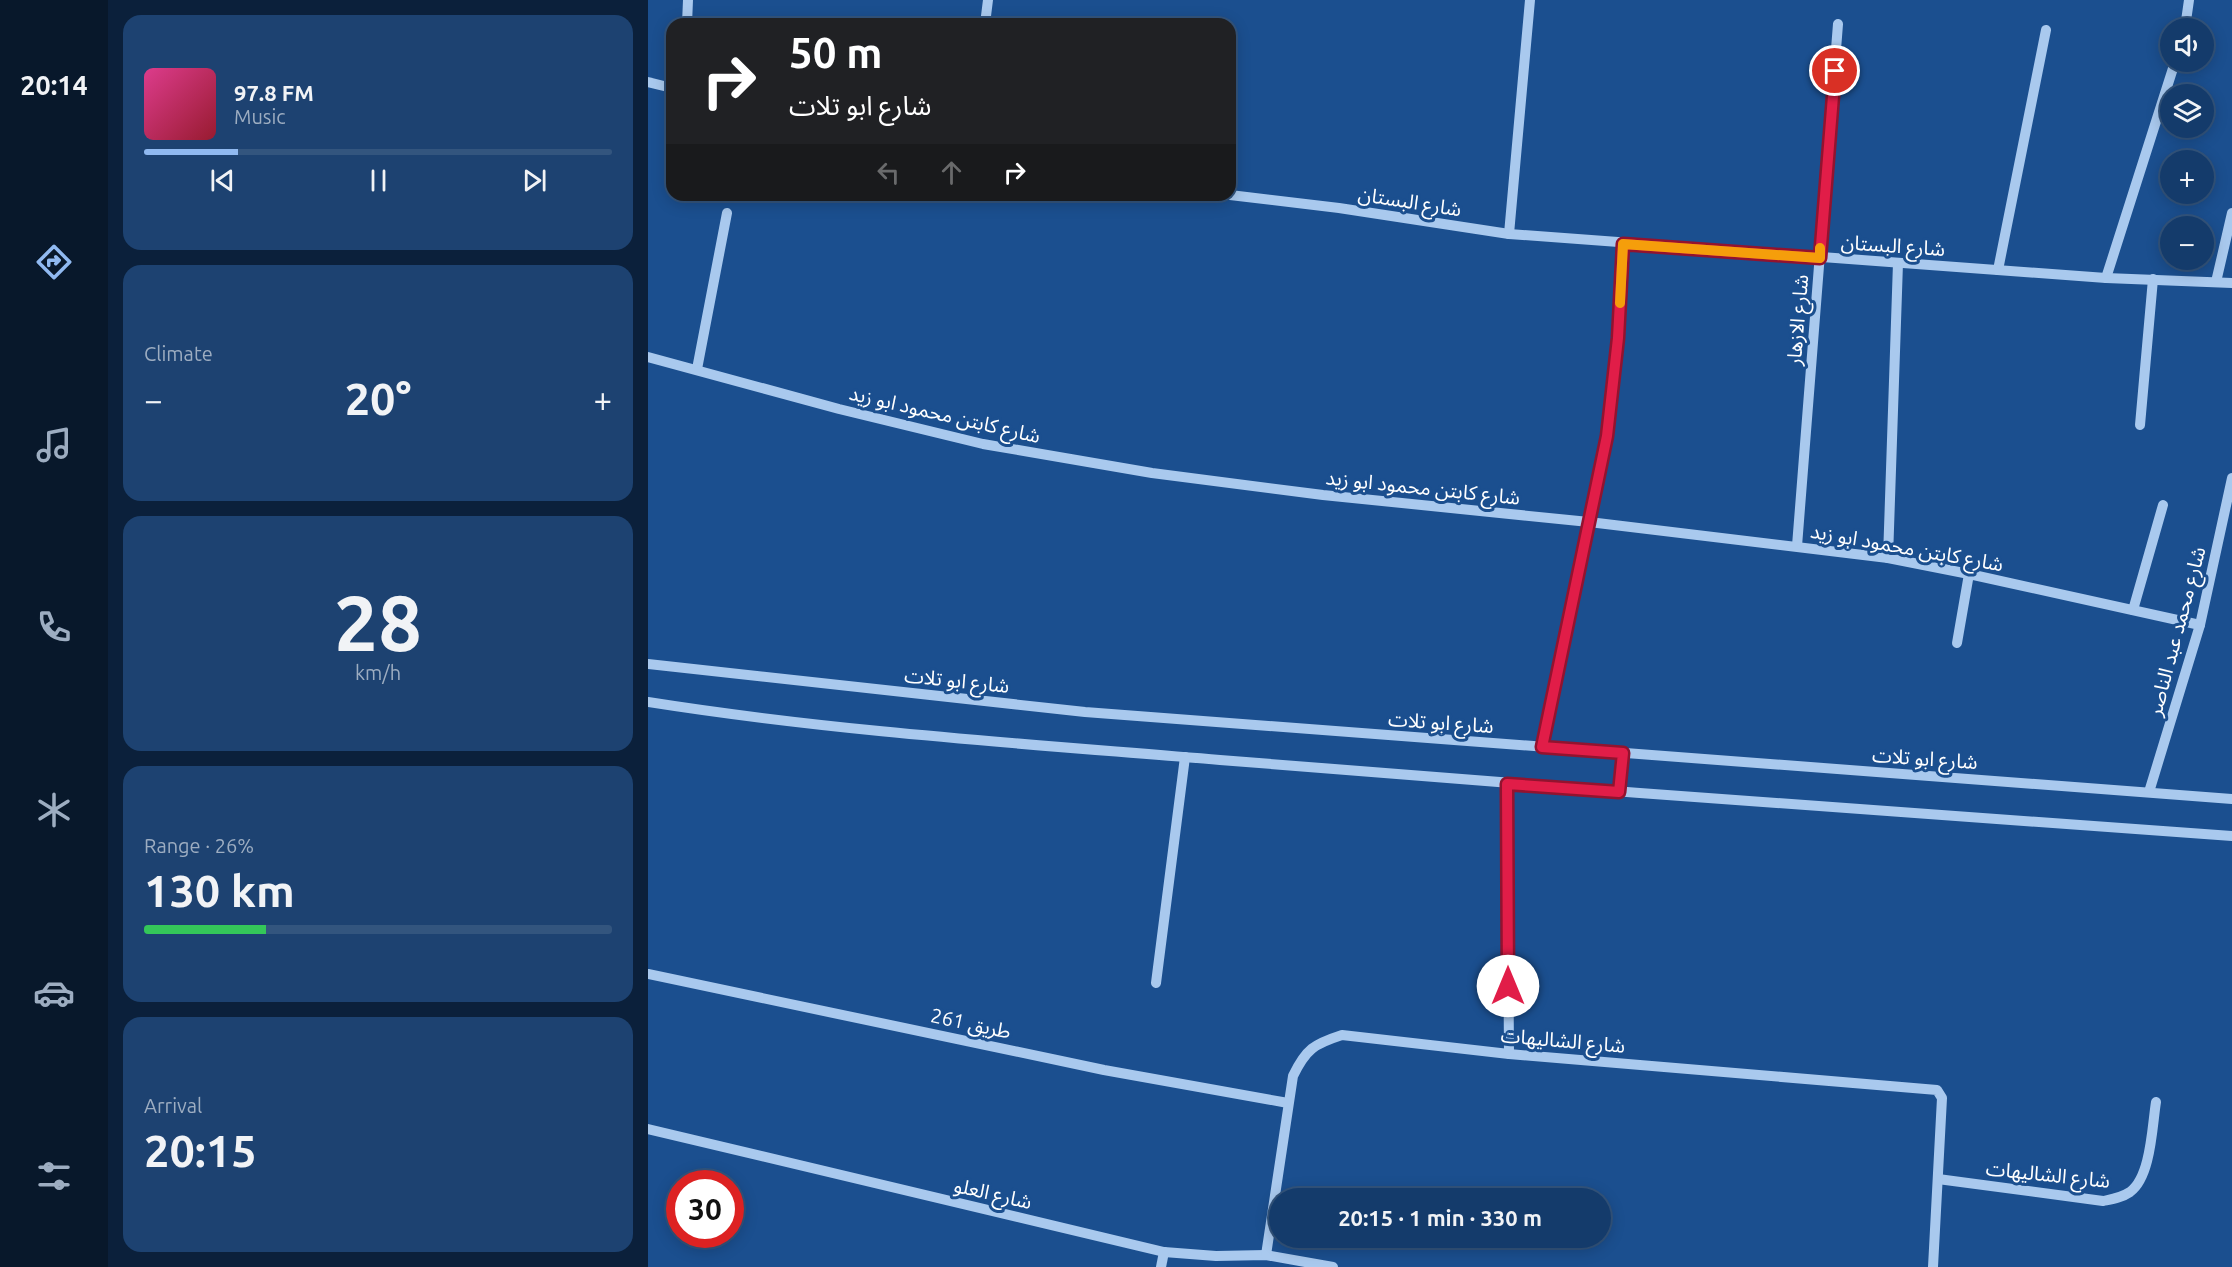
<!DOCTYPE html>
<meta charset="utf-8">
<style>
body{margin:0;font-family:Ubuntu,"Noto Sans Arabic",sans-serif;background:#1d4271;color:#f1f3f6;height:100vh;display:flex;flex-direction:column;font-size:22px;white-space:nowrap}
*{box-sizing:border-box;margin:0}
p{font-size:20px;color:#9dadc1}
.icon{flex:none;width:33px;height:33px;fill:none;stroke:currentColor;stroke-width:2;stroke-linecap:round;stroke-linejoin:round}
.map{position:relative;flex:1;overflow:hidden}
.details{display:flex;flex-direction:column;gap:15px;padding:15px;background:#0b203b;width:540px}
.details>*{flex:none}
.hud{position:absolute;left:18px;top:18px;width:570px;height:183px;border-radius:18px;box-shadow:0 3px 15px #0003,0 0 0 2px #33557e;background:#202124;color:#fff;overflow:hidden}
.buttons{position:absolute;left:1512px;top:18px;display:grid;gap:12px}
.buttons a{display:grid;place-items:center;width:54px;height:54px;border-radius:50%;background:#143b6b;box-shadow:0 3px 15px #0003,0 0 0 2px #33557e;font-size:30px}
.speed{position:absolute;left:18px;top:1170px;display:flex;gap:12px;font-size:30px;font-weight:700;text-align:center}
.speed>*{display:grid;place-content:center;width:78px;height:78px;border-radius:50%;background:#143b6b;box-shadow:0 3px 15px #0003,0 0 0 2px #33557e;line-height:1}
.speed .limit{border:9px solid #d22;background:#fff;color:#111}
.pin{position:absolute;display:grid;place-items:center;width:51px;height:51px;color:#fff;margin:-26px;border:3px solid #fff;border-radius:50%;box-shadow:0 2px 6px #0007}
.me{position:absolute;width:66px;margin:-33px;rotate:0deg;stroke-linejoin:round;filter:drop-shadow(0 0 4px #0008)}
.turn{display:flex;align-items:center;gap:21px;height:126px;padding:0 24px;font-size:27px}
.turn .icon{width:78px;height:78px;stroke-width:2.5}
.turn b{display:block;font-size:42px;line-height:51px}
.lanes{display:flex;align-items:center;height:57px;padding:0 24px;background:#0003;justify-content:center;gap:30px;direction:ltr}
.lanes .off{opacity:.35}
.big{font-size:45px;font-weight:700;line-height:1.1}
.details .tile{flex:1;display:flex;flex-direction:column;justify-content:center;gap:9px;min-width:0;padding:0 21px;border-radius:18px;background:#1d4271}
.details .dial{align-items:center;gap:0}
.dial b{font-size:78px;line-height:1}
.song{display:flex;align-items:center;gap:18px}
.cover{width:72px;height:72px;border-radius:9px;background:linear-gradient(135deg,hsl(330 70% 55%),hsl(350 70% 35%))}
.played{height:6px;border-radius:3px;background:linear-gradient(90deg,#90b9f0 20%,#33557e 20%)}
.keys{display:flex;justify-content:space-around;direction:ltr}
.heat{display:flex;justify-content:space-between;align-items:center;font-size:33px;direction:ltr}
.charge{height:9px;border-radius:4px;background:linear-gradient(90deg,#34c759 26%,#33557e 0)}
.trip{position:absolute;left:621px;top:1188px;width:342px;height:60px;border-radius:30px;background:#143b6b;box-shadow:0 3px 15px #0003,0 0 0 2px #33557e;font-weight:700;line-height:60px;text-align:center}
main{display:flex;flex:1;min-height:0}
.menu{display:flex;flex-direction:column;width:108px;justify-content:space-around;align-items:center;background:#08182b;color:#9dadc1}
.menu .icon{width:42px;height:42px}
.menu .current{color:#90b9f0}
.menu b{font-size:27px;color:#f1f3f6}
.map>svg:first-child{display:block}
.lines{fill:none;stroke-linecap:round;stroke-linejoin:round}
.minor{stroke:#a9c9ee;stroke-width:10}
.route-casing{stroke:#92132f;stroke-width:15}
.route{stroke:#e11d48;stroke-width:10}
.slow{stroke:#f59e0b;stroke-width:10}
.labels{text-anchor:middle;dominant-baseline:central;stroke-width:6;stroke-linejoin:round;paint-order:stroke}
.street-label{font-size:20px;fill:#fff;stroke:#1b4f8f}
</style>
<main>
<nav class="menu">
<b>20:14</b>
<svg class="icon current" aria-label="directions" viewBox="0 0 24 24"><path d="M12 3l9 9-9 9-9-9zM9 14v-3h6M13 9l2 2-2 2"/></svg>
<svg class="icon" aria-label="music" viewBox="0 0 24 24"><path d="M9 18V5l10-2v13"/><circle cx="6" cy="18" r="3"/><circle cx="16" cy="16" r="3"/></svg>
<svg class="icon" aria-label="phone" viewBox="0 0 24 24"><path d="M5 4h4l2 5-3 2q2 4 5 5l2-3 5 2v4C11 20 4 13 5 4z"/></svg>
<svg class="icon" aria-label="climate" viewBox="0 0 24 24"><path d="M12 3v18M4 7l16 10M4 17L20 7"/></svg>
<svg class="icon" aria-label="car" viewBox="0 0 24 24"><path d="M5 17H2v-5l4-1 3-4h7l3 4 3 1v5h-3M9 17h6M6 11h13"/><circle cx="7" cy="17" r="2"/><circle cx="17" cy="17" r="2"/></svg>
<svg class="icon" aria-label="filters" viewBox="0 0 24 24"><path d="M4 7h16M4 17h16"/><circle cx="9" cy="7" r="2"/><circle cx="15" cy="17" r="2"/></svg>
</nav>
<section class="details">
<div class="tile">
<div class="song"><i class="cover"></i><div><b>97.8 FM</b><p>Music</p></div></div>
<div class="played"></div>
<div class="keys"><svg class="icon" aria-label="previous" viewBox="0 0 24 24"><path d="M18 5L8 12l10 7zM5 5v14"/></svg><svg class="icon" aria-label="pause" viewBox="0 0 24 24"><path d="M8 5v14M16 5v14"/></svg><svg class="icon" aria-label="next" viewBox="0 0 24 24"><path d="M6 5l10 7-10 7zM19 5v14"/></svg></div>
</div>
<div class="tile"><p>Climate</p>
<div class="heat"><a>−</a><b class="big">20°</b><a>+</a></div>
</div>
<div class="tile dial"><b>28</b><p>km/h</p></div>
<div class="tile"><p>Range · 26%</p><b class="big">130 km</b><div class="charge"></div></div>
<div class="tile"><p>Arrival</p><b class="big">20:15</b></div>
</section>
<div class="map">
<svg width="1584" height="1267" viewBox="0 0 1584 1267">
<rect width="100%" height="100%" fill="#1b4f8f"/>
<g class="lines">
<g class="minor">
<path d="M39,24l1,-24"/>
<path d="M157,24v-2"/>
<path d="M337,24l3,-24"/>
<path d="M1537,28l4,-28"/>
<path d="M0,82l24,6"/>
<path d="M582,195l109,13 170,26 597,44 126,5"/>
<path d="M861,234l21,-234"/>
<path d="M1350,270l48,-240"/>
<path d="M1458,278l69,-216"/>
<path d="M1568,282l16,-69"/>
<path d="M0,357l191,52 144,35 169,29 171,22 266,27 299,36 81,16 231,51"/>
<path d="M49,369l30,-156"/>
<path d="M1492,425l13,-146"/>
<path d="M1149,546l41,-522"/>
<path d="M1240,558l10,-295"/>
<path d="M1485,610l30,-105"/>
<path d="M1309,643l12,-69"/>
<path d="M0,664l437,48 1147,87"/>
<path d="M0,702c190,30 381,42 572,58 337,28 675,52 1012,76"/>
<path d="M894,747l65,-310 11,-100 5,-93"/>
<path d="M859,784l2,270"/>
<path d="M971,792l4,-38"/>
<path d="M1501,792l51,-167 32,-147"/>
<path d="M0,974l456,96 184,33"/>
<path d="M508,983l29,-226"/>
<path d="M0,1129l516,123 52,4 50,-1 67,12"/>
<path d="M1290,1179l165,22c10,-2 18,-3 27,-9 21,-15 22,-65 26,-90"/>
<path d="M618,1255l27,-179c13,-27 21,-32 49,-41l167,19 428,36 5,8 -9,169"/>
<path d="M513,1267l3,-15"/>
</g>
</g>
<g class="lines">
<defs>
<path id="route" d="M860,986l-1,-202 112,8 4,-39 -81,-6 65,-311 11,-98 5,-94 197,14 15,-187"/>
</defs>
<use href="#route" class="route-casing"/>
<use href="#route" class="route"/>
<path class="slow" d="M972,303l3,-59 197,14v-10"/>
</g>
<g class="labels">
<g class="street-label">
<text transform="translate(762 201) rotate(9)">شارع البستان</text>
<text transform="translate(1245 245) rotate(4)">شارع البستان</text>
<text transform="translate(1149 320) rotate(-85)">شارع الازهار</text>
<text transform="translate(297 414) rotate(13)">شارع كابتن محمود ابو زيد</text>
<text transform="translate(775 487) rotate(6)">شارع كابتن محمود ابو زيد</text>
<text transform="translate(1259 547) rotate(10)">شارع كابتن محمود ابو زيد</text>
<text transform="translate(1528 631) rotate(-75)">شارع محمد عبد الناصر</text>
<text transform="translate(309 680) rotate(6)">شارع ابو تلات</text>
<text transform="translate(793 722) rotate(4)">شارع ابو تلات</text>
<text transform="translate(1277 758) rotate(4)">شارع ابو تلات</text>
<text transform="translate(323 1023) rotate(12)">طريق 261</text>
<text transform="translate(915 1040) rotate(5)">شارع الشاليهات</text>
<text transform="translate(1400 1174) rotate(6)">شارع الشاليهات</text>
<text transform="translate(345 1193) rotate(13)">شارع العلو</text>
</g>
</g>
</svg>
<div class="buttons">
<a><svg class="icon" aria-label="sound" viewBox="0 0 24 24"><path d="M4 9h4l5-4v14l-5-4H4zM17 9q2 3 0 6"/></svg></a>
<a><svg class="icon" aria-label="layers" viewBox="0 0 24 24"><path d="M12 4l9 5-9 5-9-5zM3 14l9 5 9-5"/></svg></a>
<a>+</a>
<a>−</a>
</div>
<div class="speed"><div class="limit">30</div></div>
<div class="pin" style="left:1187px;top:71px;background:#d93025"><svg class="icon" aria-label="arrive" viewBox="0 0 24 24"><path d="M6 21V4h12l-3 4 3 4H6"/></svg></div>
<svg class="me" style="left:860px;top:986px" viewBox="-20 -20 40 40"><circle r="19" fill="#fff"/><path d="M0-13L10 11 0 6-10 11z" fill="#e11d48"/></svg>
<div class="trip">20:15 · 1 min · 330 m</div>
<div class="hud">
<div class="turn"><svg class="icon" aria-label="right" viewBox="0 0 24 24"><path d="M7 20v-9h11M14 6l5 5-5 5"/></svg><div><b>50 m</b>شارع ابو تلات</div></div>
<div class="lanes"><svg class="icon off" aria-label="left" viewBox="0 0 24 24"><path d="M17 20v-9H6M10 6l-5 5 5 5"/></svg><svg class="icon off" aria-label="ahead" viewBox="0 0 24 24"><path d="M12 20V5M6 11l6-6 6 6"/></svg><svg class="icon" aria-label="right" viewBox="0 0 24 24"><path d="M7 20v-9h11M14 6l5 5-5 5"/></svg></div>
</div>
</div>
</main>
